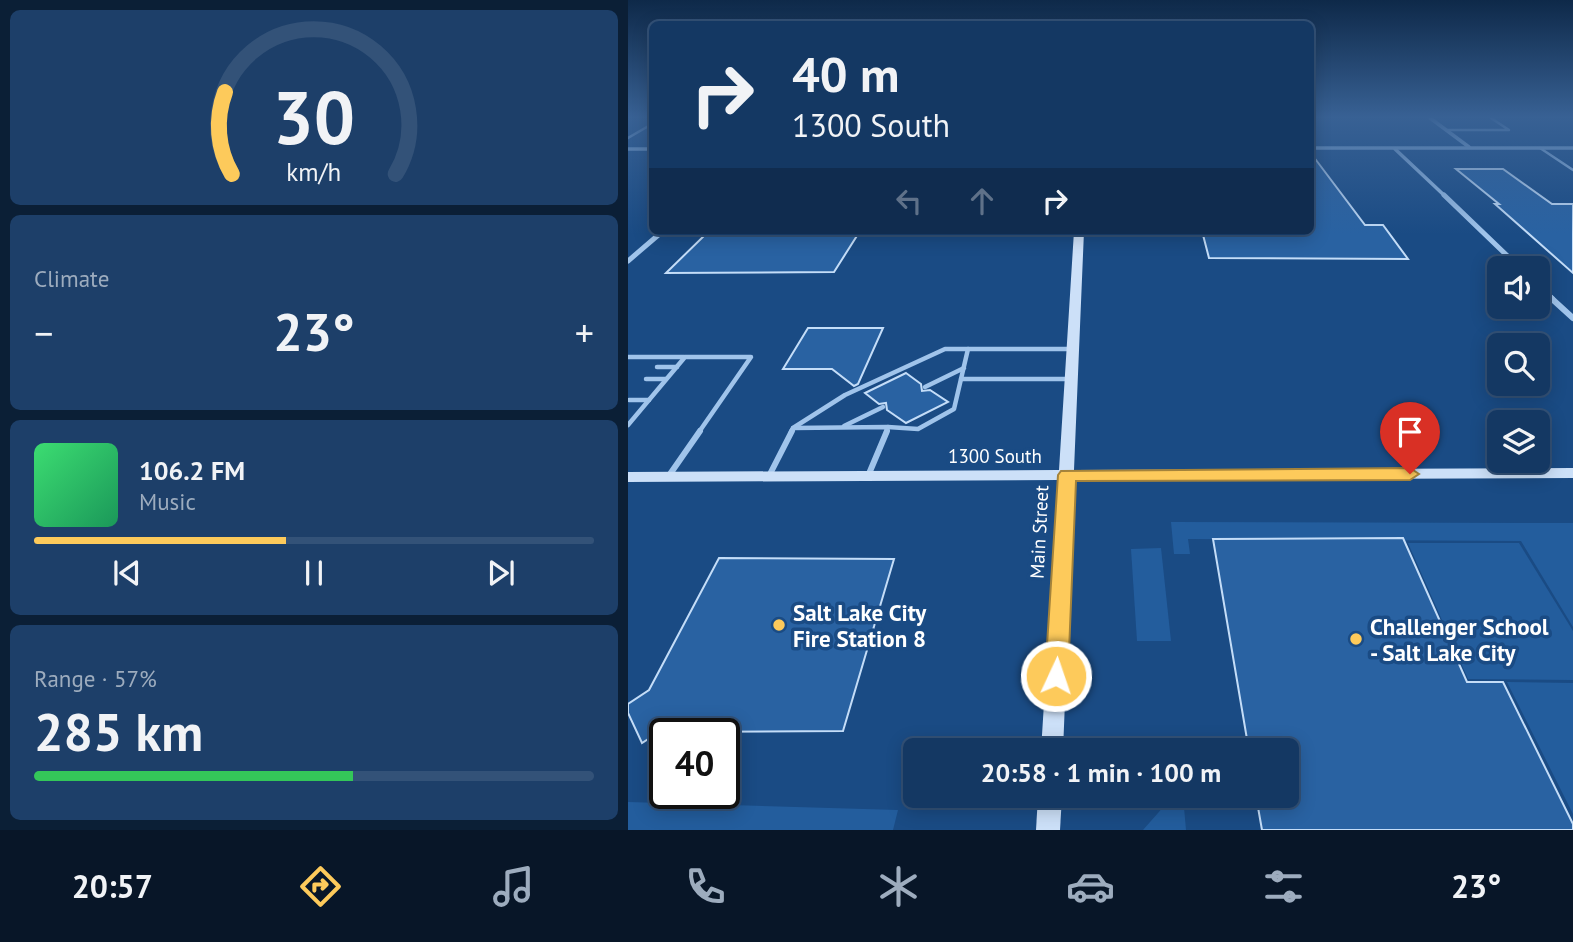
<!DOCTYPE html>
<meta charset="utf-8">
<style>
body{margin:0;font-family:"PT Sans",sans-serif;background:#1d3f69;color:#f1f3f6;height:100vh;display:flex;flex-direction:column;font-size:26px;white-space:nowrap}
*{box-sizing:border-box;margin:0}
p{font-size:23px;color:#9dacbe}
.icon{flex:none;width:38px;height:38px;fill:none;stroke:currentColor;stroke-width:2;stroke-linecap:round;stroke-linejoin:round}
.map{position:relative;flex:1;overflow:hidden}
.drawer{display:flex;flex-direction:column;gap:10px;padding:10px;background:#0b1f36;width:628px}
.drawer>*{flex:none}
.top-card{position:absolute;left:21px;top:21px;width:665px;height:214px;border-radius:10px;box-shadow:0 4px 18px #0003,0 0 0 2px #335278;background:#143863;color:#f1f3f6;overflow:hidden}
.fabs{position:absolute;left:859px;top:256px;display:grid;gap:14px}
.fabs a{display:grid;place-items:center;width:63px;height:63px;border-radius:10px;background:#143863;box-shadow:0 4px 18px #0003,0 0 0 2px #335278;font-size:35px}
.speed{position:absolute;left:21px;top:718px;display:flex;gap:14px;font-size:35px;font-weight:700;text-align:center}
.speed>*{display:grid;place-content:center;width:91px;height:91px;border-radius:50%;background:#143863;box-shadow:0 4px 18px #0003,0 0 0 2px #335278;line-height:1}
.speed .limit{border:4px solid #111;border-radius:10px;background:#fff;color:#111}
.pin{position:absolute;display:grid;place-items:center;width:60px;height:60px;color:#fff;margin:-72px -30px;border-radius:50% 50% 50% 0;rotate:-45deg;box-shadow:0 0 7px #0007}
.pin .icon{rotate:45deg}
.me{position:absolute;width:77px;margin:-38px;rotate:3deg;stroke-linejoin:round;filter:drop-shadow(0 0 5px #0008)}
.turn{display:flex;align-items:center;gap:24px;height:147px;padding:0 28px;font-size:32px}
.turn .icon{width:91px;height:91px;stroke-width:2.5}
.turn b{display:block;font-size:49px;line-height:60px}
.lanes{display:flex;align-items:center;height:66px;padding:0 28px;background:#0003;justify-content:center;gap:35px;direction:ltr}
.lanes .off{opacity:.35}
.big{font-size:52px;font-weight:700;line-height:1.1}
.drawer .card{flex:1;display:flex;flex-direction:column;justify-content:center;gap:10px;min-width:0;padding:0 24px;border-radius:10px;background:#1d3f69}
.drawer .dial{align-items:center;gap:0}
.dial svg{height:182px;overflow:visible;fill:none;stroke:#335278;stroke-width:7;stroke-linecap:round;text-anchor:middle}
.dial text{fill:#f1f3f6;stroke:none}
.song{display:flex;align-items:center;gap:21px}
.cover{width:84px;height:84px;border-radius:10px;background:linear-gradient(135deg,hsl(140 70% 55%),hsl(150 70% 35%))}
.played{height:7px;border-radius:4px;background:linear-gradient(90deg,#fdca5b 45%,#335278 45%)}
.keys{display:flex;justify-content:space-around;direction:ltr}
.heat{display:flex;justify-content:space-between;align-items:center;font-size:38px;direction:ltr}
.charge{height:10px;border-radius:5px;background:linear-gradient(90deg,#34c759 57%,#335278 0)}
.trip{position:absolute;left:275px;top:738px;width:396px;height:70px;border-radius:10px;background:#143863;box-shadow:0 4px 18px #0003,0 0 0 2px #335278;font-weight:700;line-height:70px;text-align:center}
.tab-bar{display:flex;height:112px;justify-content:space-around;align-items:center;background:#081628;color:#9dacbe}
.tab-bar .icon{width:49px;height:49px}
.tab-bar .selected{color:#fdca5b}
.tab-bar b{font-size:32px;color:#f1f3f6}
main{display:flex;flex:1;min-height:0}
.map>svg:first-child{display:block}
.green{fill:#235d9d}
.building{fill:#2962a2;stroke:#c4ddf8;stroke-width:2}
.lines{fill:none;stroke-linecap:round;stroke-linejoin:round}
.lane-far2{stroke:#a0c4eb;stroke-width:2.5}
.lane-far1{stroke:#a0c4eb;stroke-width:4.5}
.lane{stroke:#a0c4eb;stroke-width:6}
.street-far2{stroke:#a0c4eb;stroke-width:3.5}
.street-far1{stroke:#a0c4eb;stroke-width:5}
.street{stroke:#a0c4eb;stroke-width:6}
.secondary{fill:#cce0f8;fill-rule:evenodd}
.route{fill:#fdca5b;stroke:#a4833b;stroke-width:2}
.poi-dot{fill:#fdca5b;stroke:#1a4b84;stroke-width:2.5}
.labels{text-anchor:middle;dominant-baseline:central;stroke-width:7;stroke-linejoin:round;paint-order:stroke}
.street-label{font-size:19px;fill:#fff;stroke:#1a4b84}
.near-poi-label{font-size:23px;font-weight:bold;fill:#fff;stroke:#1a4b84;text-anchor:start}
</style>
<main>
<section class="drawer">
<div class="card dial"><svg viewBox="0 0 100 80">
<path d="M14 69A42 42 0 1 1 86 69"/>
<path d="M14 69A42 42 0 0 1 11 33" stroke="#fdca5b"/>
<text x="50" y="56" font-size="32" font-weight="700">30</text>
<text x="50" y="72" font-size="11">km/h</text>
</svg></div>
<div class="card"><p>Climate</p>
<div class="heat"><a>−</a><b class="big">23°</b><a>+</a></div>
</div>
<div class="card">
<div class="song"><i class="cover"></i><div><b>106.2 FM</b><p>Music</p></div></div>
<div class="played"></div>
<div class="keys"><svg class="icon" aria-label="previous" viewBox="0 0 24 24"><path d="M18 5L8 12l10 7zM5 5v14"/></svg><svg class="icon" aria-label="pause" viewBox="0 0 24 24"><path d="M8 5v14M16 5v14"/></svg><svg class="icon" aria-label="next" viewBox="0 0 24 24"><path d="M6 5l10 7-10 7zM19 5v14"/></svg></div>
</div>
<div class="card"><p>Range · 57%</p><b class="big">285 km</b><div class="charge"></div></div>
</section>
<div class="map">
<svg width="945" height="830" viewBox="0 0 945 830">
<rect width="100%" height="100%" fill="#1a4b84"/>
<g class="green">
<path d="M543,522l402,1v104l-52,-86 -333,-2 2,15h-16z"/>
<path d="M780,543h111l54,88v49l-105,-1z"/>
<path d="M533,548l10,93h-34l-6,-92z"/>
<path d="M879,682l66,1v131z"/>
<path d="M545,796h10l3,34h-43z"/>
<path d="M0,802l270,8 -5,20h-265z"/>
</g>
<g class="building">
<path d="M682,152l55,73h18l25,34 -199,-1 -7,-27h108z"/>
<path d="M828,169h47l49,35h21v69l-78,-69h4z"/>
<path d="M81,231h151l-26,41 -168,1z"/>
<path d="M180,328h75l-25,56 -4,2 -22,-17h-49z"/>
<path d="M278,373l15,11 1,7 8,-1 18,12 -42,21 -19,-13 -1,-7 -7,1 -14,-11z"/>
<path d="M775,538l64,144h36l70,142v6h-311l-6,-34h30v-45h-37l-36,-212z"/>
<path d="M91,558l175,1 -51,172 -184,1 -17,11 -14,-30v-9l21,-14z"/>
</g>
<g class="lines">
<g class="lane-far2">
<path d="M818,130h63l-18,-12"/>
<path d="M0,138l24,-14"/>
<path d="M912,148l33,22"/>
</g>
<g class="lane-far1">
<path d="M0,357h56"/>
<path d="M29,367h20"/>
<path d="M18,379h20"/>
<path d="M333,379h109"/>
<path d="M297,387l39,-19"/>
<path d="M1,400h20"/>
<path d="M0,425l57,-68h66l-52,75"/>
<path d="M216,426l39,-19"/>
<path d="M260,427l30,2 36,-20 14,-60"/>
<path d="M165,428l95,-1 -2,5"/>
<path d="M163,432l2,-4 52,-33 100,-46h128"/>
</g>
<g class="lane">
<path d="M141,476l23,-45"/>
<path d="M240,476l19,-45"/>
<path d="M40,477l32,-46"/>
</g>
<g class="street-far2">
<path d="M802,118l39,29"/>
<path d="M682,148h263"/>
<path d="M0,149h24"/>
<path d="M767,149l51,48"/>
</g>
<g class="street-far1">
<path d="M816,195l76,73"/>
<path d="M0,261l35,-30"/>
<path d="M910,285l15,14"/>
</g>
<path class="street" d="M923,298l22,20"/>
<g class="secondary">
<path d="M446,231h10l-10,239 499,-2v10l-499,2 -11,271h-22l17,-271 -430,2v-10l431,-2z"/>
<path d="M410,796h24l-2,34h-24z"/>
</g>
</g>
<linearGradient id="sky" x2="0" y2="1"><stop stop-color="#0e2949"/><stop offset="0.5" stop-color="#386194"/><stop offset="1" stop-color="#386194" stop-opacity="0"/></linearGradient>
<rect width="945" height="234" fill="url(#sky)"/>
<path class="route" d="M782,468l9,6 -9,6 -334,1 -8,195 -4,7 -8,3 -8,-3 -3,-7 13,-201 3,-4z"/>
<g class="poi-dot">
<circle cx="151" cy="625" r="7"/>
<circle cx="728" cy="639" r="7"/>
</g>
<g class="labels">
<g class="street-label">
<text x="367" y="456">1300 South</text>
<text transform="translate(411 532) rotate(-87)">Main Street</text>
</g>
<g class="near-poi-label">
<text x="165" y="612">Salt Lake City<tspan x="165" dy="26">Fire Station 8</tspan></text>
<text x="742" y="626">Challenger School<tspan x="742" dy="26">- Salt Lake City</tspan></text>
</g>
</g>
</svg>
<div class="fabs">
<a><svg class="icon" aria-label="sound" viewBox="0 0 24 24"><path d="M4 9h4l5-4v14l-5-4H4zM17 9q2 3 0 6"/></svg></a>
<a><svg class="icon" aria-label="search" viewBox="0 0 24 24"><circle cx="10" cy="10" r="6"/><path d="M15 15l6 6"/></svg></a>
<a><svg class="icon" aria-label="layers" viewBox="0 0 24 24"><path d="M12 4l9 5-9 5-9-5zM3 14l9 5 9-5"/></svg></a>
</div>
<div class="speed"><div class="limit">40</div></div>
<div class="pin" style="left:782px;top:474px;background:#d93025"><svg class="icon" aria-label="arrive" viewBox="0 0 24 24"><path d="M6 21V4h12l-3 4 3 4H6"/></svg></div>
<svg class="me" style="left:428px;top:676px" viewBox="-20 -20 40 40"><circle r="17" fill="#fdca5b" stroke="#fff" stroke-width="3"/><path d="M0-11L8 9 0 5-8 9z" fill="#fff"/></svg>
<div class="trip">20:58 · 1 min · 100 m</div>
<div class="top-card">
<div class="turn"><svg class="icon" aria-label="right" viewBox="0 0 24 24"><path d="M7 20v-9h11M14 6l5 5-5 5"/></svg><div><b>40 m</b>1300 South</div></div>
<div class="lanes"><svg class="icon off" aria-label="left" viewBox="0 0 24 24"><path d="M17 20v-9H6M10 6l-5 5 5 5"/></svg><svg class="icon off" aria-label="ahead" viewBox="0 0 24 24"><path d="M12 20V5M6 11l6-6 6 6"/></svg><svg class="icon" aria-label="right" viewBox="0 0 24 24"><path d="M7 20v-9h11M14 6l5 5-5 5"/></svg></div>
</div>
</div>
</main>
<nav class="tab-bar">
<b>20:57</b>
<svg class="icon selected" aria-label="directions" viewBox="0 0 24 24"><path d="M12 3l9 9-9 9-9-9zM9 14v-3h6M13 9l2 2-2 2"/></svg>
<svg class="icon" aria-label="music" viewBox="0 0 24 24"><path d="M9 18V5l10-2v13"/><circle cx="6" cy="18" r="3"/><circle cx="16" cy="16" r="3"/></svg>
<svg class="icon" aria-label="phone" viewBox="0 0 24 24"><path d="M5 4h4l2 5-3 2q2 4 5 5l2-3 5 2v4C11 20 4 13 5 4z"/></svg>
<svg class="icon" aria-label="climate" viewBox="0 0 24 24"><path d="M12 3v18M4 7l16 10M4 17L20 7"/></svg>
<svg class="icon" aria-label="car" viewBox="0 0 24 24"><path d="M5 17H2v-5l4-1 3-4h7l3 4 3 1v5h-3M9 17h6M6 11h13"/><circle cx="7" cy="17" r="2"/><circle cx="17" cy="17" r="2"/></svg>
<svg class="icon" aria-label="filters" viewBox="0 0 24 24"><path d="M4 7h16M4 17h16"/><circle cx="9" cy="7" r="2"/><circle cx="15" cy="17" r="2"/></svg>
<b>23°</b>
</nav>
